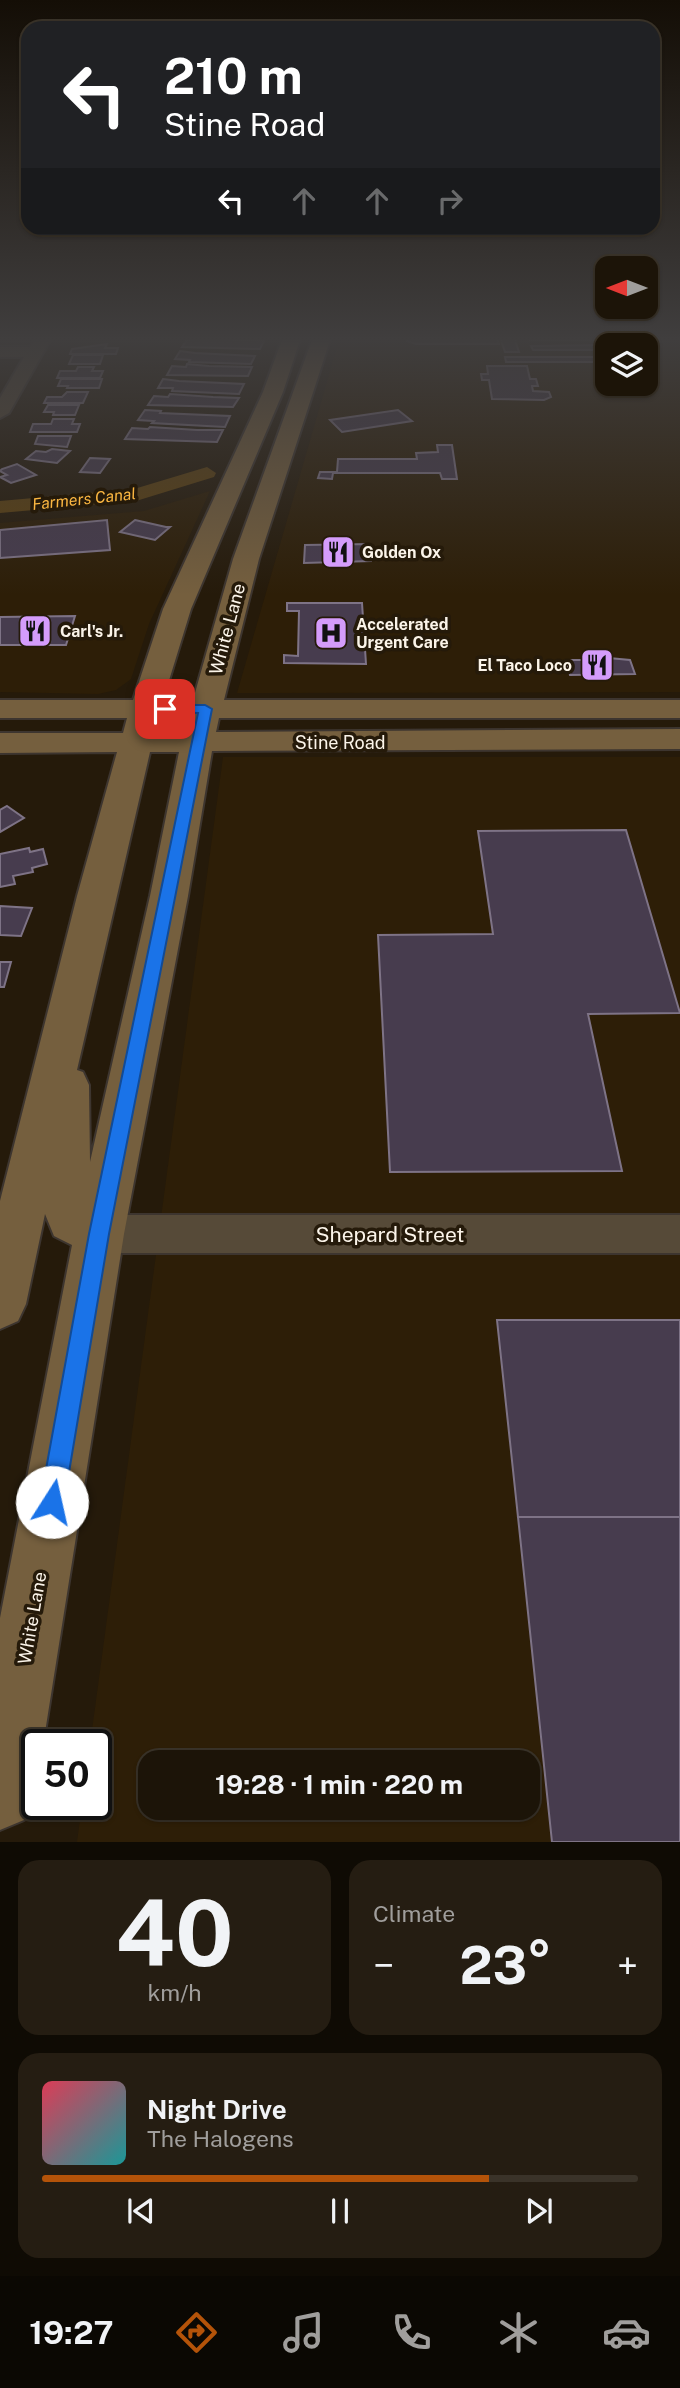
<!DOCTYPE html>
<meta charset="utf-8">
<style>
body{margin:0;font-family:"Public Sans",sans-serif;background:#251d12;color:#f1f3f6;height:100vh;display:flex;flex-direction:column;font-size:26px;white-space:nowrap}
*{box-sizing:border-box;margin:0}
p{font-size:23px;color:#a09e9c}
.icon{flex:none;width:38px;height:38px;fill:none;stroke:currentColor;stroke-width:2;stroke-linecap:round;stroke-linejoin:round}
.map{position:relative;height:1842px;overflow:hidden}
.details{display:flex;flex-direction:column;gap:18px;padding:18px;background:#0f0b04;flex:1}
.details>*{flex:none}
.guide{position:absolute;left:21px;top:21px;width:639px;height:214px;border-radius:21px;box-shadow:0 2px 5px #0004,0 0 0 2px #3a3329;background:#202124;color:#fff;overflow:hidden}
.needle{width:46px;rotate:270deg}
.tools{position:absolute;left:595px;top:256px;display:grid;gap:14px}
.tools a{display:grid;place-items:center;width:63px;height:63px;border-radius:14px;background:#1c1408;box-shadow:0 2px 5px #0004,0 0 0 2px #3a3329;font-size:35px}
.speed{position:absolute;left:21px;top:1729px;display:flex;gap:14px;font-size:35px;font-weight:700;text-align:center}
.speed>*{display:grid;place-content:center;width:91px;height:91px;border-radius:50%;background:#1c1408;box-shadow:0 2px 5px #0004,0 0 0 2px #3a3329;line-height:1}
.speed .limit{border:4px solid #111;border-radius:10px;background:#fff;color:#111}
.pin{position:absolute;display:grid;place-items:center;width:60px;height:60px;color:#fff;margin:-30px;border-radius:14px;box-shadow:0 4px 10px #0006}
.me{position:absolute;width:77px;margin:-38px;rotate:10deg;stroke-linejoin:round;filter:drop-shadow(0 0 5px #0008)}
.turn{display:flex;align-items:center;gap:24px;height:147px;padding:0 28px;font-size:32px}
.turn .icon{width:91px;height:91px;stroke-width:2.5}
.turn b{display:block;font-size:49px;line-height:60px}
.lanes{display:flex;align-items:center;height:66px;padding:0 28px;background:#0003;justify-content:center;gap:35px;direction:ltr}
.lanes .off{opacity:.35}
.big{font-size:52px;font-weight:700;line-height:1.1}
.details .card{flex:1;display:flex;flex-direction:column;justify-content:center;gap:10px;min-width:0;padding:0 24px;border-radius:21px;background:#251d12}
.details .dial{align-items:center;gap:0}
.dial b{font-size:91px;line-height:1}
.song{display:flex;align-items:center;gap:21px}
.cover{width:84px;height:84px;border-radius:10px;background:linear-gradient(135deg,hsl(350 70% 55%),hsl(180 70% 35%))}
.played{height:7px;border-radius:4px;background:linear-gradient(90deg,#b45309 75%,#3a3329 75%)}
.keys{display:flex;justify-content:space-around;direction:ltr}
.heat{display:flex;justify-content:space-between;align-items:center;font-size:38px;direction:ltr}
.details .tiles{flex:1;display:grid;gap:18px;grid-template-columns:1fr 1fr}
.card:last-child{grid-column:span 2}
.trip{position:absolute;left:138px;top:1750px;width:402px;height:70px;border-radius:21px;background:#1c1408;box-shadow:0 2px 5px #0004,0 0 0 2px #3a3329;font-weight:700;line-height:70px;text-align:center}
.dock{display:flex;height:112px;justify-content:space-around;align-items:center;background:#0b0803;color:#a09e9c}
.dock .icon{width:49px;height:49px}
.dock .current{color:#b45309}
.dock b{font-size:32px;color:#f1f3f6}
.map>svg:first-child{display:block}
.built{fill:#2d1e07;fill-rule:evenodd}
.lines{fill:none;stroke-linecap:round;stroke-linejoin:round}
.canal{fill:#5b4011;fill-rule:evenodd}
.building{fill:#473c4e;stroke:#7e7386;stroke-width:2}
.minor-casing{stroke:#3d352f;stroke-width:4}
.secondary-casing{stroke:#3d352f;stroke-width:4}
.minor{fill:#564a38;fill-rule:evenodd}
.secondary{fill:#755f3e;fill-rule:evenodd}
.route{fill:#1a73e8;stroke:#114b97;stroke-width:2}
.labels{text-anchor:middle;dominant-baseline:central;stroke-width:7;stroke-linejoin:round;paint-order:stroke}
.far-water-label{font-size:16px;font-style:italic;fill:#fab641;stroke:#251a0a}
.far-poi-label{font-size:16px;font-weight:bold;fill:#fbf4e9;stroke:#251a0a;text-anchor:start}
.street-label{font-size:18px;fill:#fbf4e9;stroke:#251a0a}
.near-street-label{font-size:21px;fill:#fbf4e9;stroke:#251a0a}
</style>
<div class="map">
<svg width="680" height="1842" viewBox="0 0 680 1842">
<rect width="100%" height="100%" fill="#251a0a"/>
<g class="built">
<path d="M340,337h340v355l-443,1zM607,345h39v38h-39z"/>
<path d="M210,491l-61,133 -18,55 -15,11 -18,4 -98,-2v-169l144,-12z"/>
<path d="M223,757h457v1085h-603l5,-38h14v-59h-6zM150,1762h378v46h-378z"/>
</g>
<g class="lines">
<path class="canal" d="M207,467l9,6 -2,4 -78,24 -136,12v-12l134,-12z"/>
</g>
<g class="building">
<path d="M407,337h89l3,7h-83l-9,-3z"/>
<path d="M500,337h14l5,15h-14z"/>
<path d="M528,337h79l2,3h-79z"/>
<path d="M201,338l63,3 -4,8 -78,-2 5,-7z"/>
<path d="M107,344l-2,4h13l-2,6h-46l2,-5z"/>
<path d="M599,345l2,5h-68l-2,-4z"/>
<path d="M180,351l15,2 60,3 -4,8 -62,-2 1,-2 -15,-1z"/>
<path d="M73,355h30l-3,9h-31z"/>
<path d="M505,357h89l3,5h-91z"/>
<path d="M187,364l22,2 43,1 -4,9 -81,-1 5,-9 14,1z"/>
<path d="M487,366h40l3,13h6l2,7h-6l1,5 16,1 2,5 -7,3 -52,-1 -3,-19h-7l-1,-6h7z"/>
<path d="M78,367h16l-2,4h11l-3,7h-43l3,-7h16z"/>
<path d="M61,379h41l-3,9h-32l1,-2h-10z"/>
<path d="M163,379l16,2 65,3 -5,10 -67,-3 1,-3h-15z"/>
<path d="M67,392h21l-5,11h-39l3,-6h15z"/>
<path d="M170,394l43,3 26,1 -6,9 -85,-2 6,-9 14,1z"/>
<path d="M48,405h31l-4,10h-22l1,-3h-10z"/>
<path d="M145,410l16,1 -1,2 70,3 -5,11 -73,-4 2,-2 -16,-1z"/>
<path d="M398,410l14,11 -70,11 -12,-12z"/>
<path d="M53,419h21l-2,5h8l-3,8h-47l3,-8h18z"/>
<path d="M150,427l47,3h26l-6,12 -92,-3 7,-11 16,1z"/>
<path d="M38,436h33l-4,11 -32,-3z"/>
<path d="M437,445h15l5,34h-15l-2,-6h-107l-1,6 -14,-1 2,-6h17l1,-13h79l-1,-6 22,-1z"/>
<path d="M52,449l18,2 -13,12 -31,-4 10,-8 10,1z"/>
<path d="M90,458l20,1 -10,14 -20,-1z"/>
<path d="M17,464l19,11 -25,8 -11,-6 7,-2 -7,-4 2,-2z"/>
<path d="M107,520l3,30 -110,8v-28z"/>
<path d="M135,520l31,7h4l-15,13 -35,-8z"/>
<path d="M370,544l1,17 -67,2 1,-18z"/>
<path d="M287,603h75l4,61 -82,-1v-8l14,1 1,-45h-12z"/>
<path d="M75,616l-9,29h-66v-28z"/>
<path d="M587,656l43,4 5,14 -65,1 -4,-15h22z"/>
<path d="M7,806l17,12 -24,14v-22z"/>
<path d="M626,830l54,183 -92,1 34,157 -232,1 -12,-237 115,-1 -15,-103z"/>
<path d="M29,848l1,4 13,-3 4,15 -15,4 1,4 -20,4 2,8 -15,3v-33z"/>
<path d="M0,906l32,2 -11,28 -21,-1z"/>
<path d="M0,962h11l-7,25h-4z"/>
<path d="M497,1320h183v197h-162z"/>
<path d="M518,1517h162v325h-128z"/>
</g>
<g class="lines">
<defs>
<g id="minor">
<path d="M36,337h16l-43,76 -9,5v-20l24,-41h-24v-10h30z"/>
<path d="M99,1215h581v38h-581l-15,-5 -6,-14 6,-14z"/>
</g>
<path id="secondary" d="M283,337h18l-18,55 -92,217 -28,91h30l40,-141 80,-222h18l-72,222 -35,141h456v18h-461l-3,14 464,-3v20l-468,2 -24,145 -64,338 -81,511h-6l-3,51 -10,24 -24,10v-212l72,-373 -18,-9 -9,-22 -19,90 -8,17 -18,8v-128l77,-305 40,-144 -117,1v-20h123l4,-15h-127v-18h133l30,-91 100,-217zM158,718h30l-4,14h-29zM150,752h29l-29,144 -60,266 -1,-77 -6,-13 -6,-2z"/>
</defs>
<use href="#minor" class="minor-casing"/>
<use href="#secondary" class="secondary-casing"/>
<use href="#minor" class="minor"/>
<use href="#secondary" class="secondary"/>
</g>
<linearGradient id="sky" x2="0" y2="1"><stop stop-color="#140e06"/><stop offset="0.57" stop-color="#403e3e"/><stop offset="1" stop-color="#403e3e" stop-opacity="0"/></linearGradient>
<rect width="680" height="595" fill="url(#sky)"/>
<path class="route" d="M165,705h40l7,4 -103,525 -45,268 -3,8 -9,4 -9,-4 -3,-8 49,-268 109,-521 -38,-1v-6z"/>
<defs>
<symbol id="restaurant-square" viewBox="-11 -11 22 22"><rect x="-9" y="-9" width="18" height="18" rx="4" fill="#d49cfb" stroke="#251a0a"/><path d="M-5-6h1v4h1v-4h1v4h1v-4h1v5L-1.5 .5V6h-2V.5L-5-1ZM5-6V6H3V1.5H1.5Q1.5-4 5-6Z" fill="#111"/></symbol>
<symbol id="hospital-square" viewBox="-11 -11 22 22"><rect x="-9" y="-9" width="18" height="18" rx="4" fill="#d49cfb" stroke="#251a0a"/><path d="M-5-5h3v3.5h4V-5h3V5h-3V1.5h-4V5h-3Z" fill="#111"/></symbol>
</defs>
<g fill-rule="evenodd">
<use href="#restaurant-square" x="319" y="533" width="38" height="38"/>
<use href="#restaurant-square" x="16" y="612" width="38" height="38"/>
<use href="#hospital-square" x="312" y="614" width="38" height="38"/>
<use href="#restaurant-square" x="578" y="646" width="38" height="38"/>
</g>
<g class="labels">
<g class="far-water-label">
<text transform="translate(84 499) rotate(-6)">Farmers Canal</text>
</g>
<g class="far-poi-label">
<text x="362" y="552">Golden Ox</text>
<text x="356" y="624">Accelerated<tspan x="356" dy="18">Urgent Care</tspan></text>
<text x="60" y="631">Carl's Jr.</text>
<text x="572" y="665" text-anchor="end">El Taco Loco</text>
</g>
<g class="street-label">
<text transform="translate(227 629) rotate(-75)">White Lane</text>
<text x="340" y="742">Stine Road</text>
<text transform="translate(32 1618) rotate(-80)">White Lane</text>
</g>
<g class="near-street-label">
<text x="390" y="1234">Shepard Street</text>
</g>
</g>
</svg>
<div class="tools">
<a><svg class="needle" viewBox="-14 -14 28 28"><path d="M0-13l5 13h-10z" fill="#e53935"/><path d="M0 13l5-13h-10z" fill="#a09e9c"/></svg></a>
<a><svg class="icon" aria-label="layers" viewBox="0 0 24 24"><path d="M12 4l9 5-9 5-9-5zM3 14l9 5 9-5"/></svg></a>
</div>
<div class="speed"><div class="limit">50</div></div>
<div class="pin" style="left:165px;top:709px;background:#d93025"><svg class="icon" aria-label="arrive" viewBox="0 0 24 24"><path d="M6 21V4h12l-3 4 3 4H6"/></svg></div>
<svg class="me" style="left:52px;top:1502px" viewBox="-20 -20 40 40"><circle r="19" fill="#fff"/><path d="M0-13L10 11 0 6-10 11z" fill="#1a73e8"/></svg>
<div class="trip">19:28 · 1 min · 220 m</div>
<div class="guide">
<div class="turn"><svg class="icon" aria-label="left" viewBox="0 0 24 24"><path d="M17 20v-9H6M10 6l-5 5 5 5"/></svg><div><b>210 m</b>Stine Road</div></div>
<div class="lanes"><svg class="icon" aria-label="left" viewBox="0 0 24 24"><path d="M17 20v-9H6M10 6l-5 5 5 5"/></svg><svg class="icon off" aria-label="ahead" viewBox="0 0 24 24"><path d="M12 20V5M6 11l6-6 6 6"/></svg><svg class="icon off" aria-label="ahead" viewBox="0 0 24 24"><path d="M12 20V5M6 11l6-6 6 6"/></svg><svg class="icon off" aria-label="right" viewBox="0 0 24 24"><path d="M7 20v-9h11M14 6l5 5-5 5"/></svg></div>
</div>
</div>
<section class="details">
<div class="tiles">
<div class="card dial"><b>40</b><p>km/h</p></div>
<div class="card"><p>Climate</p>
<div class="heat"><a>−</a><b class="big">23°</b><a>+</a></div>
</div>
<div class="card">
<div class="song"><i class="cover"></i><div><b>Night Drive</b><p>The Halogens</p></div></div>
<div class="played"></div>
<div class="keys"><svg class="icon" aria-label="previous" viewBox="0 0 24 24"><path d="M18 5L8 12l10 7zM5 5v14"/></svg><svg class="icon" aria-label="pause" viewBox="0 0 24 24"><path d="M8 5v14M16 5v14"/></svg><svg class="icon" aria-label="next" viewBox="0 0 24 24"><path d="M6 5l10 7-10 7zM19 5v14"/></svg></div>
</div>
</div>
</section>
<nav class="dock">
<b>19:27</b>
<svg class="icon current" aria-label="directions" viewBox="0 0 24 24"><path d="M12 3l9 9-9 9-9-9zM9 14v-3h6M13 9l2 2-2 2"/></svg>
<svg class="icon" aria-label="music" viewBox="0 0 24 24"><path d="M9 18V5l10-2v13"/><circle cx="6" cy="18" r="3"/><circle cx="16" cy="16" r="3"/></svg>
<svg class="icon" aria-label="phone" viewBox="0 0 24 24"><path d="M5 4h4l2 5-3 2q2 4 5 5l2-3 5 2v4C11 20 4 13 5 4z"/></svg>
<svg class="icon" aria-label="climate" viewBox="0 0 24 24"><path d="M12 3v18M4 7l16 10M4 17L20 7"/></svg>
<svg class="icon" aria-label="car" viewBox="0 0 24 24"><path d="M5 17H2v-5l4-1 3-4h7l3 4 3 1v5h-3M9 17h6M6 11h13"/><circle cx="7" cy="17" r="2"/><circle cx="17" cy="17" r="2"/></svg>
</nav>
